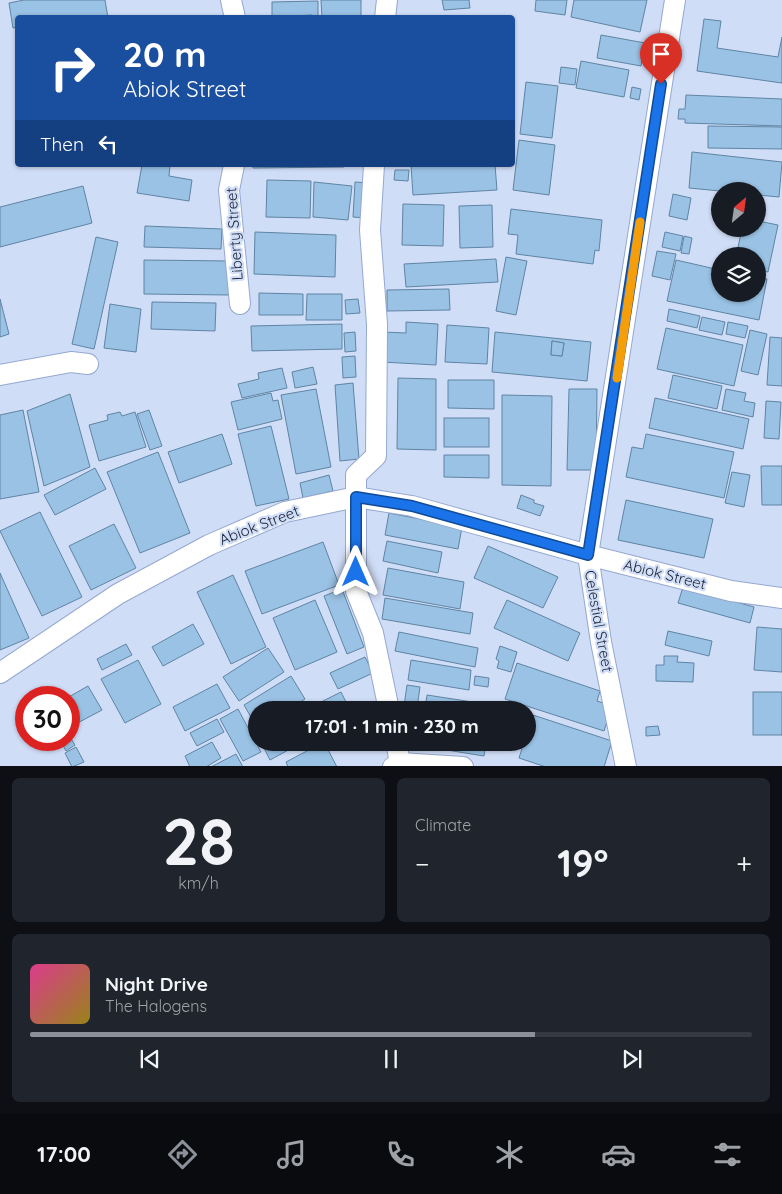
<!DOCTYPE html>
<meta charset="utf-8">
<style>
body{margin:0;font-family:Quicksand,sans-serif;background:#20242c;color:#f1f3f6;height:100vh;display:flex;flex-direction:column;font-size:19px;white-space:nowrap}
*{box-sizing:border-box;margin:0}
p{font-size:16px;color:#9ea1a6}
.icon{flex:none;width:28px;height:28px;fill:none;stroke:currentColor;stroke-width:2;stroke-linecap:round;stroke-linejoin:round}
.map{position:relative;height:766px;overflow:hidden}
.drawer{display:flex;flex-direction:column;gap:12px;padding:12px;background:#0d0f14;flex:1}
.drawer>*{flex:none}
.top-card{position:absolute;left:15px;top:15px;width:500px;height:152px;border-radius:5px;box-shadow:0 1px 4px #0004;background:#1a4fa0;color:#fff;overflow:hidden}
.needle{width:32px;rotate:29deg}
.fabs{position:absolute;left:711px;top:182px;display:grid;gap:10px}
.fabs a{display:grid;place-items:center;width:55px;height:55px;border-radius:50%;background:#171b24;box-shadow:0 1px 4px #0004;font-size:25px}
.speed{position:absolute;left:15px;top:686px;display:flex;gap:10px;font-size:25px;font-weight:700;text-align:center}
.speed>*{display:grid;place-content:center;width:65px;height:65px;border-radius:50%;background:#171b24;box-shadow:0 1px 4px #0004;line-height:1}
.speed .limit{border:8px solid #d22;background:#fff;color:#111}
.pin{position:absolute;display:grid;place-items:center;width:42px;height:42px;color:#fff;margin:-51px -21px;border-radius:50% 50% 50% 0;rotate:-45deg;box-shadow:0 0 5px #0007}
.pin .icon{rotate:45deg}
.me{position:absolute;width:55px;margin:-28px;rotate:0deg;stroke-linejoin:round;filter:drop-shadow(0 0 4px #0008)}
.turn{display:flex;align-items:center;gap:18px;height:105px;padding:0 25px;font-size:22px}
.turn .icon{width:65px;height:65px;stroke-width:2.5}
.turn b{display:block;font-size:35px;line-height:42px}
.then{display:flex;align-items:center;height:48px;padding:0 25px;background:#0003;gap:10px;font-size:19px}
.big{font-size:38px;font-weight:800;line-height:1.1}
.drawer .tile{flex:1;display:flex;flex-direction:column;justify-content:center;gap:8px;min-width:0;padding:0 18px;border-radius:8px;background:#20242c}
.drawer .dial{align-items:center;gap:0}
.dial b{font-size:65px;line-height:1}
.song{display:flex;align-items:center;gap:15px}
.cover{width:60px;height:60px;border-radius:8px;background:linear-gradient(135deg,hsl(330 70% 55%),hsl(50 70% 35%))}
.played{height:5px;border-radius:2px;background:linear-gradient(90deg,#8c9099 70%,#363941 70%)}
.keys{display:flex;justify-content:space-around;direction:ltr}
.heat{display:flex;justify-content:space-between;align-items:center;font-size:28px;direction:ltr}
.drawer .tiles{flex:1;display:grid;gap:12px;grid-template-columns:1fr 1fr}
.tile:last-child{grid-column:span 2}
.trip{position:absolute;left:248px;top:701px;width:288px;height:50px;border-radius:25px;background:#171b24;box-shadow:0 1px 4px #0004;font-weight:800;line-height:50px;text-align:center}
.tab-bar{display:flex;height:80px;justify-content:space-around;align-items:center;background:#090b0e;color:#9ea1a6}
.tab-bar .icon{width:35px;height:35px}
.tab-bar .selected{color:#8c9099}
.tab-bar b{font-size:22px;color:#f1f3f6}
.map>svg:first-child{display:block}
.building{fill:#9ac2e4;stroke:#5f84a4;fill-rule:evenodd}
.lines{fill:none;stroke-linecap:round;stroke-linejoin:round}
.minor-casing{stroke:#94a8d1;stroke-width:22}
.minor{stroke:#fff;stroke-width:20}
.route-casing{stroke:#114b97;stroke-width:12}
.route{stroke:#1a73e8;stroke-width:9}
.slow{stroke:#f59e0b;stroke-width:9}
.labels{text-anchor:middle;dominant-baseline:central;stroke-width:4.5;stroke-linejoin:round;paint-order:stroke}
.street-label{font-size:15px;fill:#1b2232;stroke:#d0ddf7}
</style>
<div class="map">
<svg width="782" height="767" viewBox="0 0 782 767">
<rect width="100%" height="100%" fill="#d0ddf7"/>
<g class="building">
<path d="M24,0h81l3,18h-90v9l-5,1 -4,-25z"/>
<path d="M321,0h40v18h-39z"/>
<path d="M442,0h27l1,8 -26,2z"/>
<path d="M536,0h31l-2,15 -30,-4z"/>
<path d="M574,0h73l-7,32 -69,-15z"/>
<path d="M318,1v17h-6v-3l-40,2v-15z"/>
<path d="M704,19l17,2 -4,27 61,9 4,-20v46l-85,-12z"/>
<path d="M601,35l44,8 -4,23 -44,-8z"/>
<path d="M581,61l48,9 -5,27 -48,-9z"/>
<path d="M561,67l16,2 -2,16 -16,-2z"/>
<path d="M526,82l32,4 -6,52 -32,-4z"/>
<path d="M632,87l9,2 -2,11 -9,-2z"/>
<path d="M686,95l96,4v27l-97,-3v-4h-7l1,-10h6z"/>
<path d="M708,126l74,1v22l-74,-1z"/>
<path d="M519,140l36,5 -6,50 -36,-5z"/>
<path d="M692,152l90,10 -3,35 -21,-2v-4h-38l-31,-3z"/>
<path d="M142,165h28l-1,11 23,4 -3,21 -52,-8z"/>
<path d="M253,165h91v2l-91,1z"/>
<path d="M411,165h84l2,25 -84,5z"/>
<path d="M395,170h14l-1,11 -14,-1z"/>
<path d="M267,180l44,1 -1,37 -44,-1z"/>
<path d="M314,182l38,4 -4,34 -35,-3z"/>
<path d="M355,182l13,1 -2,35 -13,-1z"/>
<path d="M83,186l9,37 -92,24v-40z"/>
<path d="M673,194l18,4 -4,22 -18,-4z"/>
<path d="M403,204l41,1 -1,41 -41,-1z"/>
<path d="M492,205l1,42 -33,1 -1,-42z"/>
<path d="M511,209l91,11 -3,31 -4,-1 -2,14 -77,-10 2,-19 -10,-1z"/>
<path d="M758,221l20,4 -10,47 -10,-2v-14h-22l6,-27h16z"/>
<path d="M145,226l77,3 -1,20 -77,-2z"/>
<path d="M255,232l81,3 -1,42 -81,-3z"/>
<path d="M665,232l18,4 -3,15 -18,-4z"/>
<path d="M684,236l8,2 -3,16 -8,-1z"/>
<path d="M96,237l22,5 -24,107 -22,-5z"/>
<path d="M657,251l19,3 -6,26 -18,-4z"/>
<path d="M506,257l21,4 -11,54 -20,-4z"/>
<path d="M496,259l2,23 -92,5 -2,-23z"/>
<path d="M144,260l86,1v34l-86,-1z"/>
<path d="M676,260l44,10v24h38v-17l9,2 -8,41 -92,-19z"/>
<path d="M449,289l1,21 -63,1v-21z"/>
<path d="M259,293l44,1v21h-44z"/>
<path d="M307,294h35v26h-36z"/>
<path d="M0,299l9,35 -9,3z"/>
<path d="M358,299l2,14 -14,1 -1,-14z"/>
<path d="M152,302l64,1 -1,28 -64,-2z"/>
<path d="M110,304l31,5 -5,43 -32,-4z"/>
<path d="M669,309l31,7 -3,12 -30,-7z"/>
<path d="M702,317l23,5 -3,13 -23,-5z"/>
<path d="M406,322l32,2 -2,41 -54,-3 1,-30 23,1z"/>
<path d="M728,322l20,4 -3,12 -19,-4z"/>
<path d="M342,324v25l-90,2 -1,-25z"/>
<path d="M447,325l42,3 -2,36 -42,-2z"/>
<path d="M666,328l77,17 -9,41 -77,-17z"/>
<path d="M750,330l17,4 -9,41 -17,-4z"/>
<path d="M355,332l1,19 -11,1 -1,-19z"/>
<path d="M495,332l96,10 -4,39 -95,-9zM552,341l12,2 -2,13 -11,-1z"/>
<path d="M770,337l12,1v48l-15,-1z"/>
<path d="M552,341l12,2 -2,13 -11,-1z"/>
<path d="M355,356l1,21 -13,1 -1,-21z"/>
<path d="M313,367l4,17 -22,4 -3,-16z"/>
<path d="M282,368l5,20 -45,10 -4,-14 21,-5 -1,-6z"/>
<path d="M673,375l49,11 -5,23 -49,-11z"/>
<path d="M398,378l38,1v71l-39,-1z"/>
<path d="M448,380h46v29l-46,-1z"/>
<path d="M353,383l6,76 -19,2 -5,-76z"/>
<path d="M316,389l15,78 -35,7 -15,-79z"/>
<path d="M569,389h28l-1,81h-29z"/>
<path d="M726,389l20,4 -2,8 11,2 -2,14 -31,-7z"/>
<path d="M271,393l2,8 5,-1 4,19 -44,11 -7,-28z"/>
<path d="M70,394l20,73 -46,19 -17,-75z"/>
<path d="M502,395l50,1 -1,90 -49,-1z"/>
<path d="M655,398l94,21 -6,30 -94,-21z"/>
<path d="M766,401l15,1 -2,37 -15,-1z"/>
<path d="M23,410l16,82 -39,7v-84z"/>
<path d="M149,410l13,36 -12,4 -13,-36z"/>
<path d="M120,412l2,4 13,-4 11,35 -47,14 -10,-36 19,-5 -1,-5z"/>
<rect x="444" y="418" width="45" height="29"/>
<path d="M271,426l18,73 -33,7 -18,-72z"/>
<path d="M222,434l10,30 -53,19 -11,-31z"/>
<path d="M646,434l88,18 -10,46 -98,-21 6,-30 11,2z"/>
<path d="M158,452l32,81 -50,20 -33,-81z"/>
<path d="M444,455h45v23l-45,-1z"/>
<path d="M761,466h21v39h-20z"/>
<path d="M95,468l11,21 -51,26 -11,-20z"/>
<path d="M732,472l18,3 -6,32 -19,-4z"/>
<path d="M329,475l4,16 -30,7 -3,-15z"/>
<path d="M521,495l13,5v3l10,3 -4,10 -23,-8z"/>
<path d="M626,500l87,19 -9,39 -86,-18z"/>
<path d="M40,512l42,85 -40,19 -42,-85z"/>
<path d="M389,513l73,14 -4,22 -73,-14z"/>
<path d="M114,524l22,44 -45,22 -22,-44z"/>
<path d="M387,541l55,11 -4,21 -55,-12z"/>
<path d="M323,542l16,43 -77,29 -17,-43z"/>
<path d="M488,546l70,31 -15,31 -69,-30z"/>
<path d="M388,568l76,14 -4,27 -77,-14z"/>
<path d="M0,573l29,65 -29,12z"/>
<path d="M233,575l33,72 -35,17 -34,-72z"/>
<path d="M683,587l71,20 -4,16 -72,-20z"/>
<path d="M342,589l22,58 -17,7 -23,-58z"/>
<path d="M385,598l88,15 -3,21 -88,-15z"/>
<path d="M315,600l22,52 -42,18 -22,-52z"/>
<path d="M507,600l73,33 -12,28 -74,-33z"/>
<path d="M193,624l11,20 -41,22 -11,-19z"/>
<path d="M757,627l25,2v43l-28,-2z"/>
<path d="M668,631l44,10 -3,15 -44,-11z"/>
<path d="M399,632l79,16 -3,19 -80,-16z"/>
<path d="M126,644l6,11 -30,15 -5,-11z"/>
<path d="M500,646l17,6 -6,20 -14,-4 2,-7 -3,-2z"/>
<path d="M268,648l16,24 -45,29 -16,-24z"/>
<path d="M664,656h14l-1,6 17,1 -1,19 -37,-1v-16h8z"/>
<path d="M365,657l8,16 -35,16 -8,-16z"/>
<path d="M138,660l23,44 -36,19 -24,-44z"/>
<path d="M411,660l60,10 -2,20 -61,-10z"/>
<path d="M517,663l83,28 -3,10 15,5 -8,25 -99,-32z"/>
<path d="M291,676l14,23 -18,11h-31v16l-12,-21z"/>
<path d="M475,676l14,2 -1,9 -14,-2z"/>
<path d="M217,684l13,24 -45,23 -12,-24z"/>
<path d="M407,685l13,2 -3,21 -13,-2z"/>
<path d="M88,686l14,24 -32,17 -1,-29h-2z"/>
<path d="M341,692l9,18h-45z"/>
<rect x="753" y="692" width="29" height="43"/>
<path d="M427,695l65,10 -1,5h-66z"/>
<path d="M238,709l23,43 -18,9 -23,-42z"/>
<path d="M533,715l79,26 -8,26h-58l-27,-9 5,-16h2z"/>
<path d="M217,719l7,13 -27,14 -7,-13z"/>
<path d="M658,726l2,9 -14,1v-9z"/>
<path d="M70,737l5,8 -9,6 -5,-9z"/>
<path d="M212,742l9,16 -15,9h-16l-5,-11z"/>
<path d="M261,742h42l-33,18z"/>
<path d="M324,742l13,25h-49l-2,-5z"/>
<path d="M428,742h58l-2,14 -56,-9z"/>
<path d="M76,747l8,15 -12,5 -7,-14z"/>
<path d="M236,754l7,13h-32z"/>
</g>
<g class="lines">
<defs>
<g id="minor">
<path d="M231,0l4,18"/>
<path d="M385,18l2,-18"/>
<path d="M234,165l-5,25 11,114"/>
<path d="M374,165l-4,65 7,94 -1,132 -20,19v116l17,42 16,77"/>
<path d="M0,375l71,-13 17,2"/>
<path d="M0,673l118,-79 91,-49 76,-33 71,-15 56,9 176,49 143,36 51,7"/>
<path d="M396,742l4,21"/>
<path d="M393,767l7,-4 63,4"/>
<path d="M626,767l-25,-125 -13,-87 87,-555"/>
</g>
</defs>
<use href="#minor" class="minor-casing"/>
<use href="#minor" class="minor"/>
</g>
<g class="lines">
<defs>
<path id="route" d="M356,572v-75l56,9 176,49 73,-471"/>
</defs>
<use href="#route" class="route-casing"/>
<use href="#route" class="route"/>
<path class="slow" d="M617,378l23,-156"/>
</g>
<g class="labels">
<g class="street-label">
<text transform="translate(234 234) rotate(-94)">Liberty Street</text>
<text transform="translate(259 525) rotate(-21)">Abiok Street</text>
<text transform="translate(665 574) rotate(14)">Abiok Street</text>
<text transform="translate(599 621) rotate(80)">Celestial Street</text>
</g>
</g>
</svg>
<div class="fabs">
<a><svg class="needle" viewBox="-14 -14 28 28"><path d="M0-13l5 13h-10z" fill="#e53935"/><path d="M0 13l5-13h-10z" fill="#9ea1a6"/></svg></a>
<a><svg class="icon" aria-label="layers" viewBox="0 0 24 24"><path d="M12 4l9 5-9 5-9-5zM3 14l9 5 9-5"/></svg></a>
</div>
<div class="speed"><div class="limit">30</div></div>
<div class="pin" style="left:661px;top:84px;background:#d93025"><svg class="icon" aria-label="arrive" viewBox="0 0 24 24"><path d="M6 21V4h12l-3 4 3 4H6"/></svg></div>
<svg class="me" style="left:356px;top:572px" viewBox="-20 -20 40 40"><path d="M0-17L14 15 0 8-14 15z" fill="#1a73e8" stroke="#fff" stroke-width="4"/></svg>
<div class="trip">17:01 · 1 min · 230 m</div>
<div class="top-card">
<div class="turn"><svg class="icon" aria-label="right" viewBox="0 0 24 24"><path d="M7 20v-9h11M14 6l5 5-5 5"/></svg><div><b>20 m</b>Abiok Street</div></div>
<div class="then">Then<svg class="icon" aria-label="left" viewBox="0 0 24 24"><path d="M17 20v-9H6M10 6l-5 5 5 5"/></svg></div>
</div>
</div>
<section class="drawer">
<div class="tiles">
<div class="tile dial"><b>28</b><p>km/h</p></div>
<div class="tile"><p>Climate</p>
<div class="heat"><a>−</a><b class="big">19°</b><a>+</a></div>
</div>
<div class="tile">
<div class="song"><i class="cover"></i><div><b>Night Drive</b><p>The Halogens</p></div></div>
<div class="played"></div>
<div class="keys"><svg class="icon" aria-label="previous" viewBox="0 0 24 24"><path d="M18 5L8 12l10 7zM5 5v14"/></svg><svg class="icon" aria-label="pause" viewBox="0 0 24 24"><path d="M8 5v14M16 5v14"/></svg><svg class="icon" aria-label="next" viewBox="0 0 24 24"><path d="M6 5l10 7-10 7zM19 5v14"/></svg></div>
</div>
</div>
</section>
<nav class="tab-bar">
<b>17:00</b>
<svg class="icon selected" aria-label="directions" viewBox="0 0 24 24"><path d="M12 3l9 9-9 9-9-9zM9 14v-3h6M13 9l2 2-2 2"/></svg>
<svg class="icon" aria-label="music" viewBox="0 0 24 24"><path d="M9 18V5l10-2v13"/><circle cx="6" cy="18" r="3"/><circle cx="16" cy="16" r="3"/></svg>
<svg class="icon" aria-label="phone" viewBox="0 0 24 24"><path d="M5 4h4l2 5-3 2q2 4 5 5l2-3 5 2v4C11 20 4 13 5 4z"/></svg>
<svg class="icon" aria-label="climate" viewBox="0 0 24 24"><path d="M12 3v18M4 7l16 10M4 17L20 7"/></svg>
<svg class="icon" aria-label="car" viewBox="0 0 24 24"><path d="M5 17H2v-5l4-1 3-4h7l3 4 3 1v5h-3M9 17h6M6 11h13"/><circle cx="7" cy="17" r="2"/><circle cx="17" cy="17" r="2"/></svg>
<svg class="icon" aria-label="filters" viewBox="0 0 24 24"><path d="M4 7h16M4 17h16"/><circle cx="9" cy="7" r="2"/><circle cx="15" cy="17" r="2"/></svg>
</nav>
